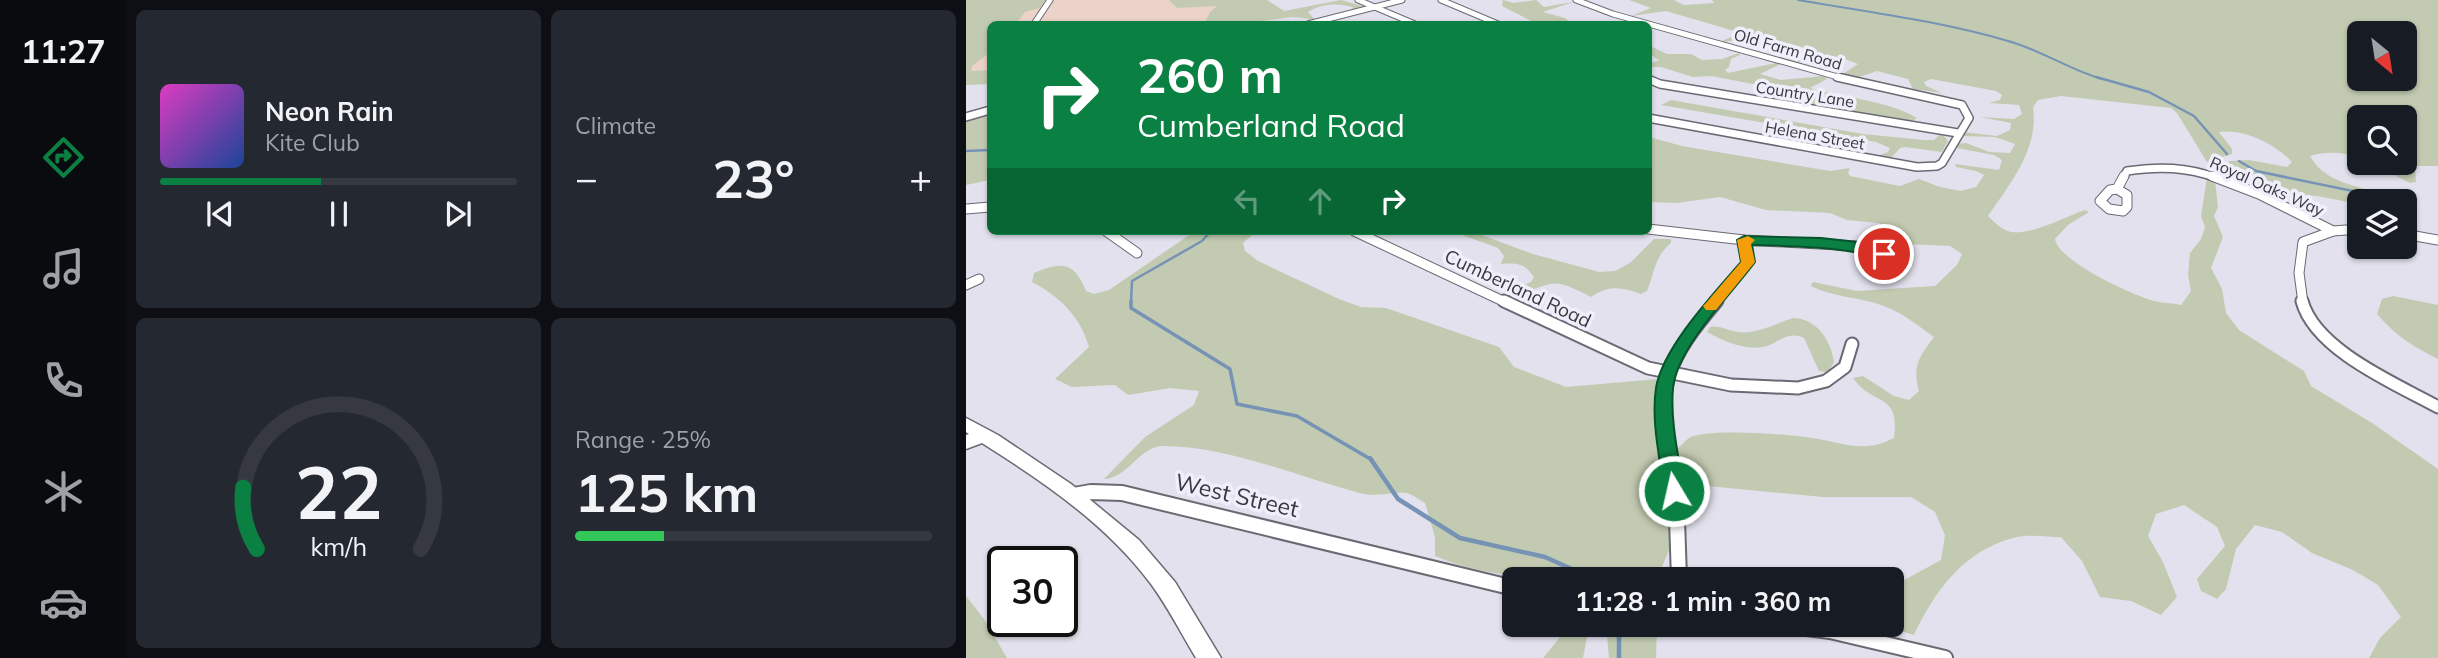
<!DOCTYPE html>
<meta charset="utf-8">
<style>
body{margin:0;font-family:Mulish,sans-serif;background:#242831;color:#f1f3f6;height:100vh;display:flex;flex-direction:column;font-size:26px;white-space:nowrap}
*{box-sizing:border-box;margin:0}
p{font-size:23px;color:#9ea1a6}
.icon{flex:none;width:38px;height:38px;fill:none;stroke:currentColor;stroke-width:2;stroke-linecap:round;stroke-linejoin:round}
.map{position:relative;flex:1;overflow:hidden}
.sheet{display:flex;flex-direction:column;gap:10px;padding:10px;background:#0d0f14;width:840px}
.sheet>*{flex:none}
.banner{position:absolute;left:21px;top:21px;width:665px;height:214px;border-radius:10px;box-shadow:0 2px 5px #0004;background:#0b8043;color:#fff;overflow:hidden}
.needle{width:46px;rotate:150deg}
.controls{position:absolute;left:1381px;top:21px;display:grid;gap:14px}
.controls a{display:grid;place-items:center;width:70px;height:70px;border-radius:10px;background:#171b24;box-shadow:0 2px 5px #0004;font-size:35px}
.speed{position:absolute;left:21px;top:546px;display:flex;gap:14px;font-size:35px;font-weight:700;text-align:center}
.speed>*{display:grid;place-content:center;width:91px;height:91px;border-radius:50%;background:#171b24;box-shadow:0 2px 5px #0004;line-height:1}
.speed .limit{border:4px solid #111;border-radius:10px;background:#fff;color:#111}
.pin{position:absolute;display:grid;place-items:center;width:60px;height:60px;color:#fff;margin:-30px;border:4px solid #fff;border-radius:50%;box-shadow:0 2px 7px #0007}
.me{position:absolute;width:77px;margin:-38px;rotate:351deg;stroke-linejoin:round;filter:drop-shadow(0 0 5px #0008)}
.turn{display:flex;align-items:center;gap:24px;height:147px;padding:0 35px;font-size:32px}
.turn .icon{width:91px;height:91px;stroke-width:2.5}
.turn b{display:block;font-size:49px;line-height:60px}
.lanes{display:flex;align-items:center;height:66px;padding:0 35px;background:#0003;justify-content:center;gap:35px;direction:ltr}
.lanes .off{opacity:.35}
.big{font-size:52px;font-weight:700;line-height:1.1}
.sheet .card{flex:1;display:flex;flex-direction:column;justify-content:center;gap:10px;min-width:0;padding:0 24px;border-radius:10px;background:#242831}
.sheet .dial{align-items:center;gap:0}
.dial svg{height:182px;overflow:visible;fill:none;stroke:#363941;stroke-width:7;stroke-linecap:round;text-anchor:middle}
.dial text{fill:#f1f3f6;stroke:none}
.song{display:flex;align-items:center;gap:21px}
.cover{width:84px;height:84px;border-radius:10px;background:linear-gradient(135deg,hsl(310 70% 55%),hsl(220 70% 35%))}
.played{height:7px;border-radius:4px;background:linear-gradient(90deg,#0b8043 45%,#363941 45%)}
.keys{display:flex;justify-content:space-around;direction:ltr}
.heat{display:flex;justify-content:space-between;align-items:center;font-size:38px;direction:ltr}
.charge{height:10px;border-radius:5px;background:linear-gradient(90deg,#34c759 25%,#363941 0)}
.sheet .tiles{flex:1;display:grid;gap:10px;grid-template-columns:repeat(2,1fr)}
.trip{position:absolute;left:536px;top:567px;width:402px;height:70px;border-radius:10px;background:#171b24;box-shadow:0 2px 5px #0004;font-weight:700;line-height:70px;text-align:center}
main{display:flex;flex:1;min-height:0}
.menu{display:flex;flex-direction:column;width:126px;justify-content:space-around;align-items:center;background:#090b0e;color:#9ea1a6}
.menu .icon{width:49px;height:49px}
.menu .active{color:#0b8043}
.menu b{font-size:32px;color:#f1f3f6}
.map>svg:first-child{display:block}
.education{fill:#ebd3c9}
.green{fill:#c2cbb1;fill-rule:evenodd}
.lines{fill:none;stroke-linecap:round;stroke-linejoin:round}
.stream-far3{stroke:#7693b5;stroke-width:2}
.stream-far2{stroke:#7693b5;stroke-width:2.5}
.stream-far1{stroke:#7693b5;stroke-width:3.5}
.stream{stroke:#7693b5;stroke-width:4.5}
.street-far4-casing{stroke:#6a6974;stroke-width:7}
.street-far3-casing{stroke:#6a6974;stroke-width:10}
.street-far2-casing{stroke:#6a6974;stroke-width:11}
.street-far1-casing{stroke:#6a6974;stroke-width:15}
.street-casing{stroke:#6a6974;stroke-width:18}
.secondary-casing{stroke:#6a6974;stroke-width:3}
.street-far4{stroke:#fff;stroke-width:5}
.street-far3{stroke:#fff;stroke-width:7}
.street-far2{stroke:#fff;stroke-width:9}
.street-far1{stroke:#fff;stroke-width:11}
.street{stroke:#fff;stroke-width:14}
.secondary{fill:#fff;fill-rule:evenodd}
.route{fill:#0b8043;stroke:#07532c;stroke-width:2}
.slow{fill:#f59e0b}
.labels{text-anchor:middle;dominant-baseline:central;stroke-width:7;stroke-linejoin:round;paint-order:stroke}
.far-street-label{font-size:16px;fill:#39383d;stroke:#efeefb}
.street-label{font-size:19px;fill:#39383d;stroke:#efeefb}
.near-street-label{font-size:23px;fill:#39383d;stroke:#efeefb}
</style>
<main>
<nav class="menu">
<b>11:27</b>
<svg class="icon active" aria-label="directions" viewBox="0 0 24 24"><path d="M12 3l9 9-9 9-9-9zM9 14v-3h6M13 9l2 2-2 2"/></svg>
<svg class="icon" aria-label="music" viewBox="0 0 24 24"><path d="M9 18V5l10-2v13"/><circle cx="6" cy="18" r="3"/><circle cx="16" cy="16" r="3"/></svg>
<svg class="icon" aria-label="phone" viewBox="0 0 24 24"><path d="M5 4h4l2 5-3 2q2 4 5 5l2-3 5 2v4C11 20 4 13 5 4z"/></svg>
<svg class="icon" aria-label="climate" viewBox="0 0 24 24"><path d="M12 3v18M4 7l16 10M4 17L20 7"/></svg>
<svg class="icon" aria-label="car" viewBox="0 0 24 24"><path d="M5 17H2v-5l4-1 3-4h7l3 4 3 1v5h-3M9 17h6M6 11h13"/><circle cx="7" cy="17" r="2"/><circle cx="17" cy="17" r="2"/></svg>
</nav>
<section class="sheet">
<div class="tiles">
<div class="card">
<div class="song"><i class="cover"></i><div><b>Neon Rain</b><p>Kite Club</p></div></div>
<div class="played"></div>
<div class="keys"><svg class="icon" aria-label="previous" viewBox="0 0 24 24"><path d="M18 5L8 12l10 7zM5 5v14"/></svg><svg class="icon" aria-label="pause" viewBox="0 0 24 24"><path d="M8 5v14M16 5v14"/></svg><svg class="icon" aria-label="next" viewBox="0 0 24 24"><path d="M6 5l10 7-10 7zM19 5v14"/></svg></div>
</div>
<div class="card"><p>Climate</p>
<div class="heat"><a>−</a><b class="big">23°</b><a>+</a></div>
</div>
<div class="card dial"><svg viewBox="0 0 100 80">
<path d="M14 69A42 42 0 1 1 86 69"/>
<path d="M14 69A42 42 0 0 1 8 42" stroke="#0b8043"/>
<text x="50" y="56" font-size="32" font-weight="700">22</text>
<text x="50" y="72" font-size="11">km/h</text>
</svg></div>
<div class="card"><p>Range · 25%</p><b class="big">125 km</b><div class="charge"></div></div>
</div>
</section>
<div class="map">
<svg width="1472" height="658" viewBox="0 0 1472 658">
<rect width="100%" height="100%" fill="#e2e1ed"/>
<path class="education" d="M55,0h246l22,14 -52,10h-247v59h-24v-61z"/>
<g class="green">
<path d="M0,0h79l-5,8 -15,4 -9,12h-26v28l-18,14 -1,5 19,-1v14l-24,1z"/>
<path d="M203,0h98l17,11 57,-11 24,7 -13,3 1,-3c-16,-4 -31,-4 -45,5l8,9 -17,3 11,-5 -17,-2 -56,7h-33l6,-12 7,-6 -40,2z"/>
<path d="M537,0l11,3 22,-3 8,7 29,-5 -30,10 22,6 6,6h-34l-35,-18z"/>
<path d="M663,0h45l10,5 30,-2 -2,-3h726v166h-23l1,16 -6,1 -40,-20h34v-46h-45v41c-17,-6 -31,-7 -49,-2 17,32 59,29 88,45h-39v3l-42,-8 -57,-3 -32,-15 -2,-13 4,-4 19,-1 38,7 5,-5c-16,-18 -49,-34 -73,-30l13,17v5l-25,8 -30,-49 -6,-5 -110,-12 -23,4 -5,7c6,42 -22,75 -45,109 6,6 14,14 23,16 21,3 54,-15 74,-22l4,2 -21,13 -13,14c3,22 77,56 99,62 8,2 18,2 27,4l10,-14 -3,-16 2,-22 11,-14 4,-12 -4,-11 6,-38 8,2 3,27 -4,9 9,21 -12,31 11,21 4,24 13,17 65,41 7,15 61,37 66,46v189h-69l11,-20 21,-21 -23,-32 -25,-15 -41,-17 -30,-21 -27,-7 -19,24 -10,40 -9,10 -16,-8 -4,-12 28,-33 -8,-19 -33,-22 -28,9 -8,22 15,26 14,35 -16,18 -30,-14 -31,-4 -18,-36 -21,-24c-13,0 -30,-3 -44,0 -52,12 -82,53 -103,98l-13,-4 -4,-47 44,-24 4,-25 -10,-23 -24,-15h-88l-126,-12 -17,-9 -3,-27c4,-3 8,-8 12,-11 17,-10 95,-4 117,-1 33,4 56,18 88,1 6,-47 -21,-31 -41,-60l10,-2 31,20 15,4 10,-9c-7,-25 0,-34 15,-54 -17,-12 -32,-25 -53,-32 -23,-8 -48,-8 -70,-19l2,-4 44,9 78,-5 22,-21 5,-11 -12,-8 -45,-2 -8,-14 -19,-7 -31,-3 -17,-7 -64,-3 -46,-13 -44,6 -27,-1v-65l33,9 148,25 20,-3 -2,5 2,3 50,10 19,-7 21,8 21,4 15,-4 8,-12 -8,-4 -20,-4 -1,-3 44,6 3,-10 -8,-5 -37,-7 -1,-4 10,-1 23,9 21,1 5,-9 -20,-7 -34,-1 1,-4 35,4 13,-6 1,-7 -31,-6 34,2 8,-5 -3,-9 -30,-2 11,-3 2,-5 -6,-4 -65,-12 -7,3 2,4 16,7 -29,-4 -5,-10 -31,-8 -24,8 -10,-5 15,-10c-11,-4 -21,-9 -33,-8 -14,0 -25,12 -38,3l22,-7 -4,-4 -45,-12 -36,6 -2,-1 19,-8 -75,-22 -35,5 20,-8zM1393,33h45v46h-45z"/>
<path d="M682,45l19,9h24l11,6 20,-1 17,-6 1,2 -9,4 -2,8 -4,3 3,3 48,-10 5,1 -21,10 21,6 43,-4 3,3 -17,9c30,9 80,13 107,30l-6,4 -108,-17 -5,-2 4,-5 -23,-9 -68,-13 -18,1 -32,-10h-8l-4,-3 10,-4 -10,-6z"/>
<path d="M705,100l192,34 61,6h10l5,-5 5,1 4,5 -6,11 -37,-5 -5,1 -10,11 -13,-3 11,-4 2,-4 -14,-6 -215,-37z"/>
<path d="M20,115l4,1v64l-24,5v-66z"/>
<path d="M229,231h62l-14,12 2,8 13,10 81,38 22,8 25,1 113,39 15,20 52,20 104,-9 4,160 -17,41c-72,0 -155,6 -222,-23v-19l-10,-34c-5,-3 -13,-9 -19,-10 -15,-2 -26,5 -47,0 -63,-17 -131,-47 -197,-47 -23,1 -35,33 -58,33l41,-42 49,-32 5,-14 -29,-3 -42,7 -13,-10 -43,2 -17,-8 34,-32c-8,-30 -30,-51 -57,-65l2,-9c26,-11 40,-13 52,18l8,3 15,-4z"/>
<path d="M485,231h20l62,23 66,18 16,-1 15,-8 24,-24h17v4c-17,14 -16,29 -24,48l-6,3c-19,-7 -33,-9 -50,3 -42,-22 -36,-13 -77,-1l-7,-4 24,-10 3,-5c-10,-14 -17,-14 -33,-13l3,-8 -6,-8z"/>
<path d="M1427,296l45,9v54c-25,-12 -43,-24 -61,-45l5,-15z"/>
<path d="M827,318c23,0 38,22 41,44l-6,10 -9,-1 -15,-33c-16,-7 -23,3 -37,8 -19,6 -44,-5 -60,-14l3,-5c11,-2 17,4 28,5 18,3 39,-9 55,-14z"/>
<path d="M0,596l18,23 23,39h-41z"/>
<path d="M604,625h13l5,7 -5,26h-40z"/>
<path d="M640,625h51l-1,33h-47z"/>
</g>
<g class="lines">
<path class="stream-far3" d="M832,0c70,12 142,21 210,41 33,9 62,29 94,38"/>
<g class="stream-far2">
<path d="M1130,77l53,15 45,24 33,38"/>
<path d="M0,151l24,-1"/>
<path d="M1273,161l17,10 145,30"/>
<path d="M165,303l1,-22 70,-40 9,-10"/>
</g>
<path class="stream-far1" d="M165,301v7l99,61 7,35 60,12 75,44"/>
<g class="stream">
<path d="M404,458l28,41 62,39 85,19 49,22"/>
<path d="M653,625v33"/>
</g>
<defs>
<g id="street-far4">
<path d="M392,0l57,24"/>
<path d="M475,0l57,24"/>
<path d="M610,0l37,14 232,65"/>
<path d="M68,24l16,-24"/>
<path d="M342,24l94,-24"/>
</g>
<g id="street-far3">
<path d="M682,79l12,5 298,49"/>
<path d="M0,117l24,-7"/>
<path d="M682,118l269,49 20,-1 5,-3 27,-45 -7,-13 -125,-28"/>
<path d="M1157,178l4,-7c32,-5 60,-4 90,7"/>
</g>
<g id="street-far2">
<path d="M1246,176l47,18 74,37"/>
<path d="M1151,189l10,6v12l-4,4 -14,-2 -9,-8 10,-11z"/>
<path d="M1151,189l7,-13"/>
<path d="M0,209l24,-2"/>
<path d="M682,229l96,11 113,6 27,8"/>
<path d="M140,231l31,22"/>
<path d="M388,231l153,72"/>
<path d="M1438,234l34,6"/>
<path d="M0,285l13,-6"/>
<path d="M750,303l32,-41 -4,-22"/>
<path d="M1337,303l-4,-30 4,-31 30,-11 26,-2"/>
</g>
<g id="street-far1">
<path d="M538,301l144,67 83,17 67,3 28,-7 19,-14 7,-23"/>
<path d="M1336,301c13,49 94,83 136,106"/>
<path d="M703,460c-13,-77 -1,-101 48,-159"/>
</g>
<g id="street">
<path d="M703,458l8,61 2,60"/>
<path d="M108,495l17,-3 31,1 392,95"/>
<path d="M818,625l46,6 115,27"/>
</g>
<path id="secondary" d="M0,418l32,17 73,49 68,56 36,42 46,76h-25c-15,-25 -28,-51 -45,-74 -44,-59 -107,-102 -169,-141l-16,6v-14l3,-1 -3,-2z"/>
</defs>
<use href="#street-far4" class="street-far4-casing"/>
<use href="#street-far3" class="street-far3-casing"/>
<use href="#street-far2" class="street-far2-casing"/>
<use href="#street-far1" class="street-far1-casing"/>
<use href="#street" class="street-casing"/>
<use href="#secondary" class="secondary-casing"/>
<use href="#street-far4" class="street-far4"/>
<use href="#street-far3" class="street-far3"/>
<use href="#street-far2" class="street-far2"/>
<use href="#street-far1" class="street-far1"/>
<use href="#street" class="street"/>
<use href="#secondary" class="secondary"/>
</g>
<path class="route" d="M778,236l77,2 36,4 31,9 3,3 -7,4c-44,-11 -87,-12 -132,-13l3,17c-25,34 -77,84 -82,126 -3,34 6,70 11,103l-3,5 -7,2 -7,-2 -3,-5c-4,-33 -13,-70 -8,-103 6,-40 59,-96 85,-126l-4,-22z"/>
<path class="slow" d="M782,236l7,4 -4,4 4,18 -39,48h-10l-3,-4 3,-3 35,-41 -4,-22z"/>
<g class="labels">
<g class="far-street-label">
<text transform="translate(822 49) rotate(16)">Old Farm Road</text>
<text transform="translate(839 94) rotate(9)">Country Lane</text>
<text transform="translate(849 135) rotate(10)">Helena Street</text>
<text transform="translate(1301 186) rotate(24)">Royal Oaks Way</text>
</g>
<g class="street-label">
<text transform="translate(552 288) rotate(25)">Cumberland Road</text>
</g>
<g class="near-street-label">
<text transform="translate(271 495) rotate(13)">West Street</text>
</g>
</g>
</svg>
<div class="controls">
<a><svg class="needle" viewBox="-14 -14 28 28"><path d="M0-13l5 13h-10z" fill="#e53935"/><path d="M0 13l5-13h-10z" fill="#9ea1a6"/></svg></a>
<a><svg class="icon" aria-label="search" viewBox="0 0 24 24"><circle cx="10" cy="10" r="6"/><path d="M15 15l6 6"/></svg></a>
<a><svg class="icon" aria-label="layers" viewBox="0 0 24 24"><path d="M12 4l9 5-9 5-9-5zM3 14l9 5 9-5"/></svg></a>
</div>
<div class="speed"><div class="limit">30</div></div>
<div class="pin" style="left:918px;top:254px;background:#d93025"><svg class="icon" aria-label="arrive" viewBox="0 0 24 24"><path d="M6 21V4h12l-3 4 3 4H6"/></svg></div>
<svg class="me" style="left:708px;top:491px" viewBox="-20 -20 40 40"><circle r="17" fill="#0b8043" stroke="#fff" stroke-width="3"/><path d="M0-11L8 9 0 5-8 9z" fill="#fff"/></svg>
<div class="trip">11:28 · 1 min · 360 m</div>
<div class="banner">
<div class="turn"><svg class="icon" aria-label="right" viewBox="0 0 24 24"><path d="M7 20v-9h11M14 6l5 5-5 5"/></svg><div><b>260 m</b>Cumberland Road</div></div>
<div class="lanes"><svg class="icon off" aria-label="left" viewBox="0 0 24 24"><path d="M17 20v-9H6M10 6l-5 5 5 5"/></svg><svg class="icon off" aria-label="ahead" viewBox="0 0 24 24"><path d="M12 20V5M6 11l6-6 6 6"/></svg><svg class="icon" aria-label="right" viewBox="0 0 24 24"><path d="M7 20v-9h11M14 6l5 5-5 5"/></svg></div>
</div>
</div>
</main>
